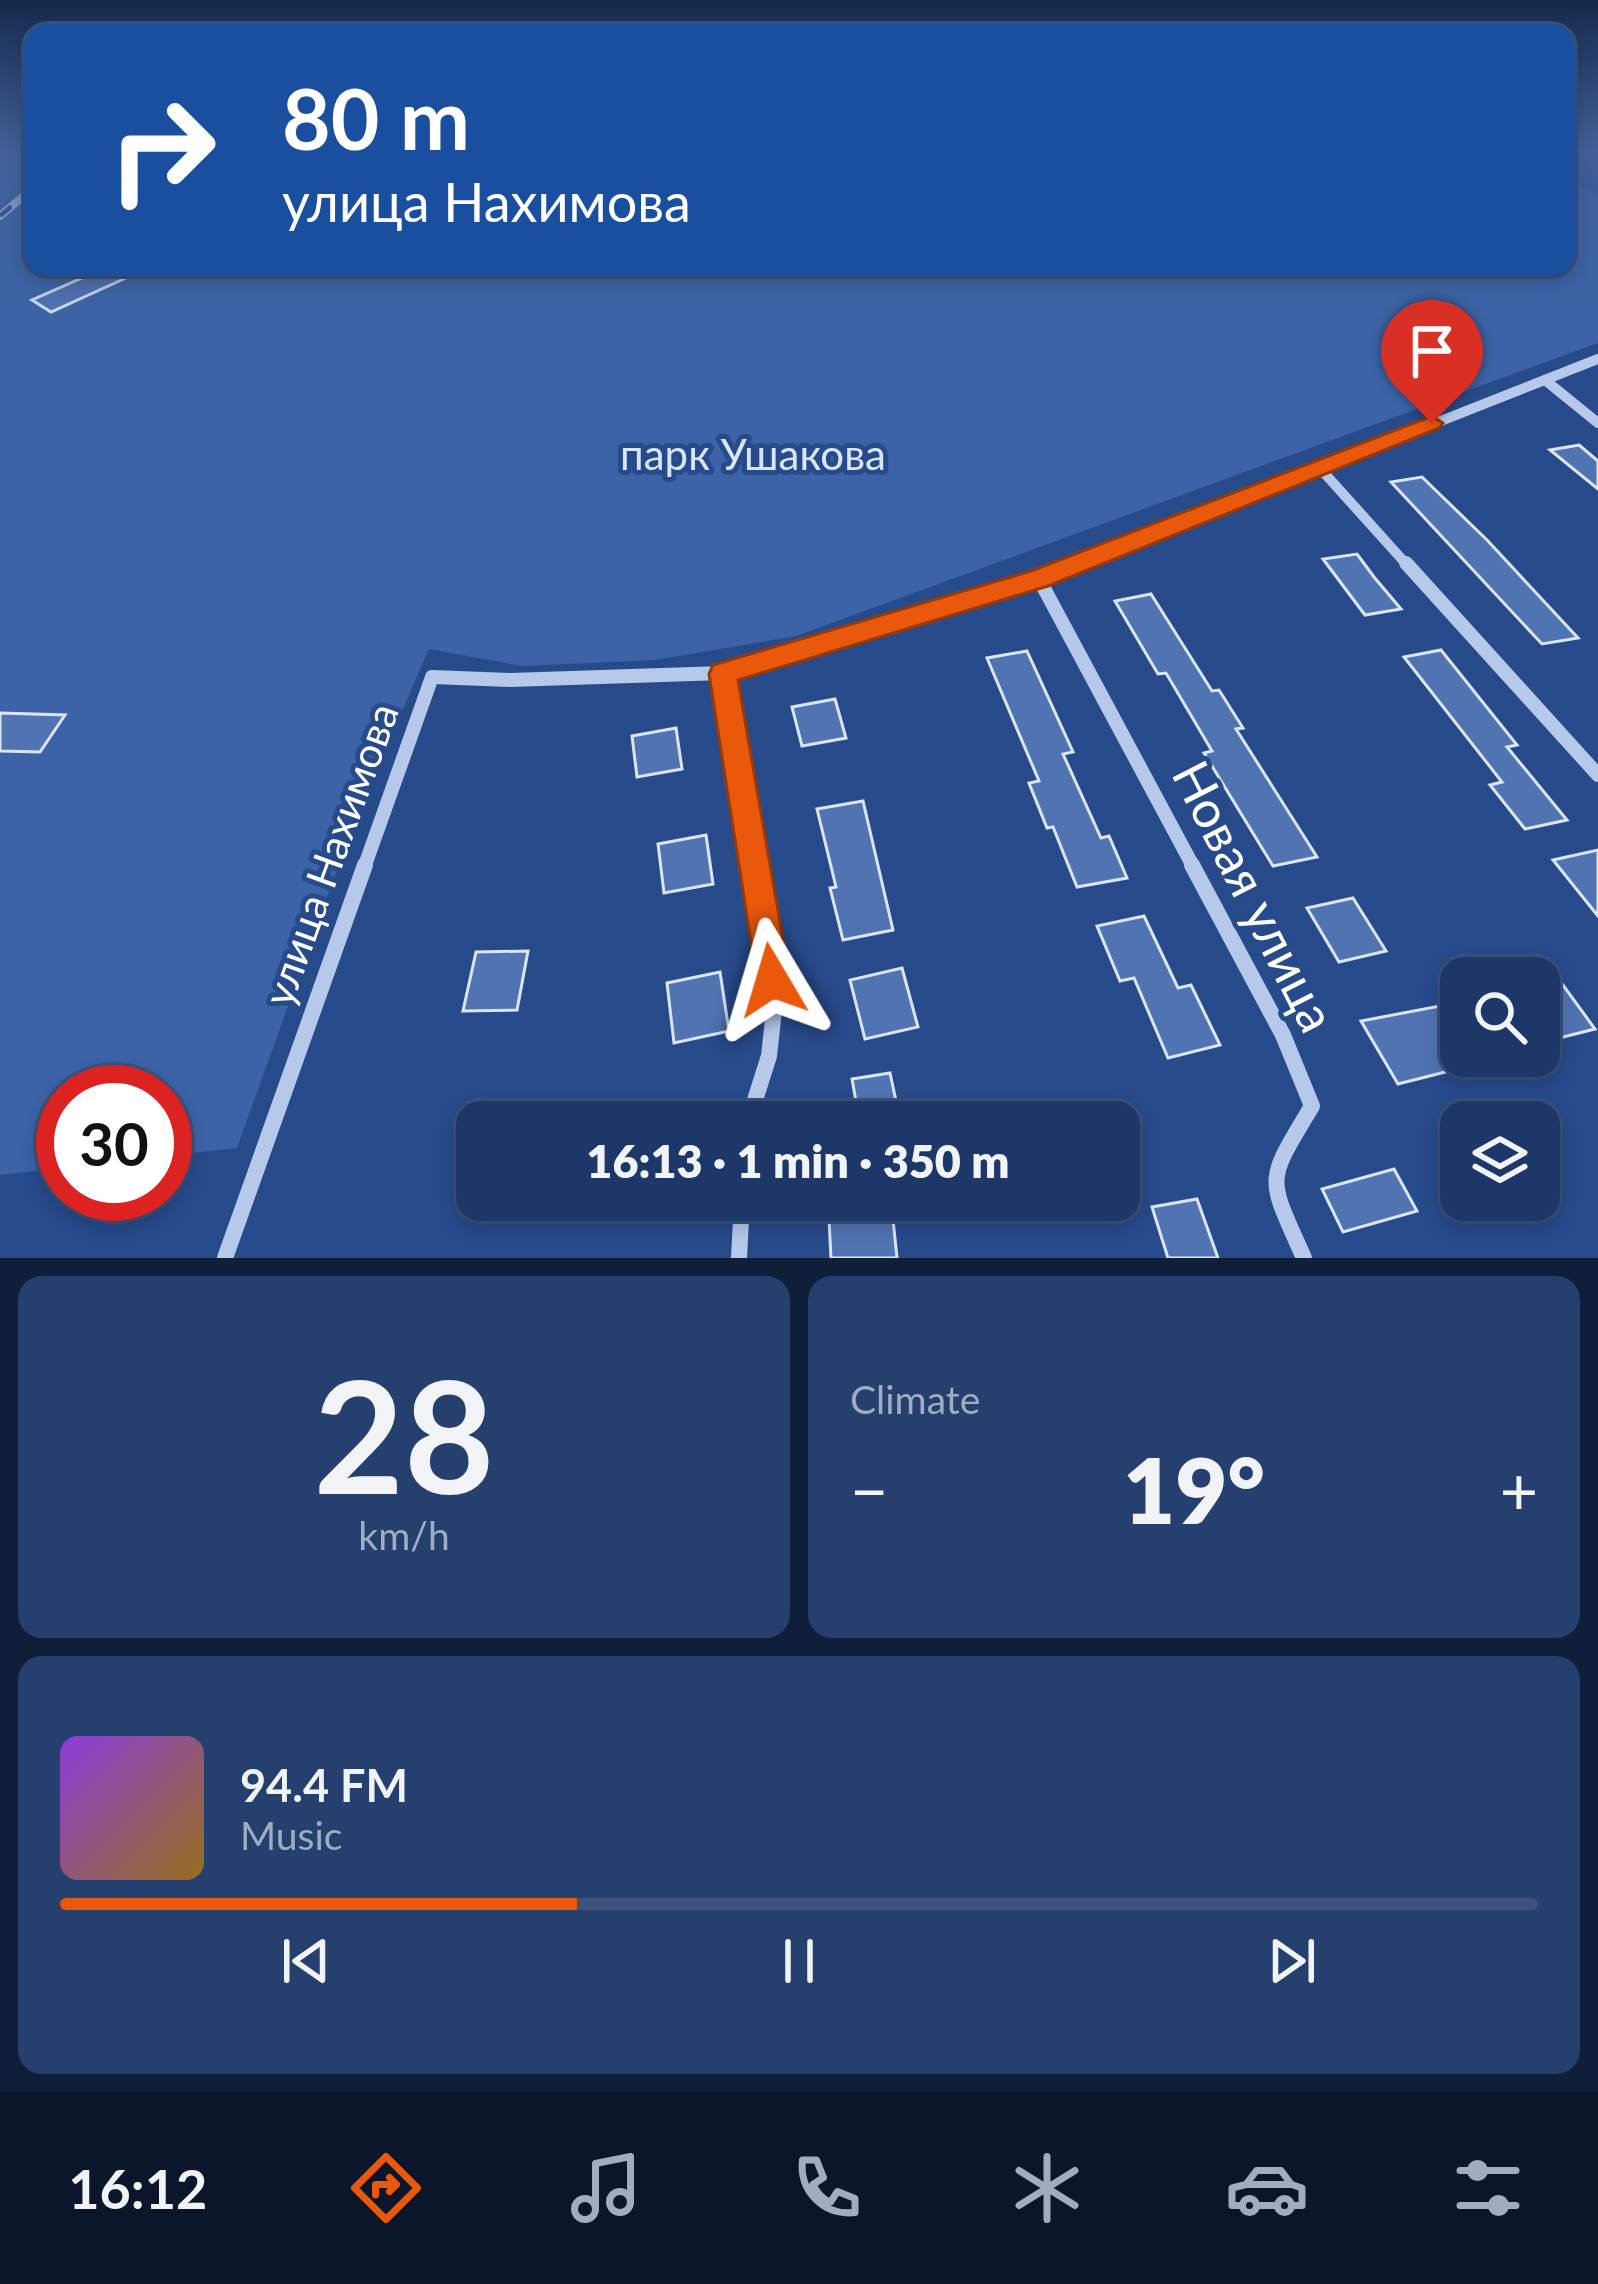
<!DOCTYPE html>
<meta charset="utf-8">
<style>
body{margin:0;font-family:Lato,sans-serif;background:#253f6e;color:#f1f3f6;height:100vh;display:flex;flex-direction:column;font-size:45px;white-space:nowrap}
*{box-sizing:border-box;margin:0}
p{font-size:39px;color:#a0acc0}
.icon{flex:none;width:66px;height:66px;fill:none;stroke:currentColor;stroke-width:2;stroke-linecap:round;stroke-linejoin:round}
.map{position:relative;height:1258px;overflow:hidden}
.panel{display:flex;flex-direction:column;gap:18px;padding:18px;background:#101f39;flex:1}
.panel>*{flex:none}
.banner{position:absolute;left:24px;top:24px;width:1551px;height:252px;border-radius:24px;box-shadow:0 6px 18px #0003,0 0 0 3px #3b527c;background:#1a4fa0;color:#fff;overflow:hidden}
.controls{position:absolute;left:1440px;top:957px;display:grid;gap:24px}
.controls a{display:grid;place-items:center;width:120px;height:120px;border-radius:24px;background:#1d3868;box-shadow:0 6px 18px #0003,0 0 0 3px #3b527c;font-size:60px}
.speed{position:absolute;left:36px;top:1065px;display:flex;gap:24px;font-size:60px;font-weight:700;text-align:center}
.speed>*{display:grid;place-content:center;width:156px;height:156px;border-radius:50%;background:#1d3868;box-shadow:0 6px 18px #0003,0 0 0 3px #3b527c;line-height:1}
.speed .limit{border:18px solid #d22;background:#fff;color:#111}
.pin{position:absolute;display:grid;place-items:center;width:102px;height:102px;color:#fff;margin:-123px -51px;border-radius:50% 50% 50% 0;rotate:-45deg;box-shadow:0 0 12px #0007}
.pin .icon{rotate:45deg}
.me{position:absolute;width:132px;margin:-66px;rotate:353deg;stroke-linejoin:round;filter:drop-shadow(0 0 9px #0008)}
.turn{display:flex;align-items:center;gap:42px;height:252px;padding:0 60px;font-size:54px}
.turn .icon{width:156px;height:156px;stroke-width:2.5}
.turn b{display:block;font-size:84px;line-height:102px}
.big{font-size:90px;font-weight:800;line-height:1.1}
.panel .widget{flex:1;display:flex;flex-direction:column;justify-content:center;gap:18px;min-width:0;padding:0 42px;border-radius:24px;background:#253f6e}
.panel .dial{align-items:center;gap:0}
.dial b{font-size:156px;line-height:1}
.song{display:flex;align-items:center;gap:36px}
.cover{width:144px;height:144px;border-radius:18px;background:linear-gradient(135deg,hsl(270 70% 55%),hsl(40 70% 35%))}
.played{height:12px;border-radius:6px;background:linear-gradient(90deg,#ea580c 35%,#3b527c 35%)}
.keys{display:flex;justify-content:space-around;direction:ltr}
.heat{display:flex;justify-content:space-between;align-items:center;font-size:66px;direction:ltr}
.panel .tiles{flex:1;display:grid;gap:18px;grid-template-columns:1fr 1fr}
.widget:last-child{grid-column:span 2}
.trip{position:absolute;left:456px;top:1101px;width:684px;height:120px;border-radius:24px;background:#1d3868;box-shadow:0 6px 18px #0003,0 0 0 3px #3b527c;font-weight:800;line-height:120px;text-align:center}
.tab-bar{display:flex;height:192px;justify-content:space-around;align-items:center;background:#0c162a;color:#a0acc0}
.tab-bar .icon{width:84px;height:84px}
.tab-bar .current{color:#ea580c}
.tab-bar b{font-size:54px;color:#f1f3f6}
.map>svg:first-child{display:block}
.green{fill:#3c63a7}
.building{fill:#5073b2;stroke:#dae5f7;stroke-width:3}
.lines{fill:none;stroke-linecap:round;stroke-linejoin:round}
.street-far2{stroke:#b6c9ea;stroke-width:10}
.street-far1{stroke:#b6c9ea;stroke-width:14}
.street{stroke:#b6c9ea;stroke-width:16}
.rail-casing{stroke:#fff;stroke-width:8}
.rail{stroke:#274a8b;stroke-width:4.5;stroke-dasharray:15;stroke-linecap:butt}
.route{fill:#ea580c;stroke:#983908;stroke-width:3}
.labels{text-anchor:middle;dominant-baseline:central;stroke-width:10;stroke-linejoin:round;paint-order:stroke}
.park-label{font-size:42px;fill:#dae5f7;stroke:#274a8b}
.street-label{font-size:42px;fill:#fff;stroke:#274a8b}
.near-street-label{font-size:51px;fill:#fff;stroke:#274a8b}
</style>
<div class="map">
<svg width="1598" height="1258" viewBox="0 0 1598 1258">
<rect width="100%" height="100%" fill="#274a8b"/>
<path class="green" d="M0,150h33v117h1533v-92l32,22v146l-802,293 -141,24 -133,6 -93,-17 -73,168 -119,331 -72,8v-64h-102v76l-63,7z"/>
<g class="building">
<path d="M107,267h43l-99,45 -19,-12z"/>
<path d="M1579,445l19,16v28l-48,-39z"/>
<path d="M1422,477l65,63 91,98 -36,6 -151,-162z"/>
<path d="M1357,554l17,23 27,32 -36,6 -42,-56z"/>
<path d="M1151,594l61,97 7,-1 24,38 -7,1 81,128 -44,9 -69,-113 8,-2 -46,-78 -8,1 -43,-73z"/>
<path d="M1441,650l76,95 -10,2 60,73 -42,9 -35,-44 12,-3 -98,-125z"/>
<path d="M1027,651l46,101 -10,2 38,84 8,-2 18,42 -50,9 -24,-60 -6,1 -18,-45 10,-2 -52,-123z"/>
<path d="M835,699l11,39 -44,8 -10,-39z"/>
<path d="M0,713l65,2 -25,37 -40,-1z"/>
<path d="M676,728l6,41 -45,8 -5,-41z"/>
<path d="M863,801l30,129 -50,10 -13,-52 6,-1 -19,-78z"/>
<path d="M706,835l7,49 -49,9 -6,-49z"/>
<path d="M1598,850v66l-45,-56z"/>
<path d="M1353,898l33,53 -47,11 -32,-54z"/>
<path d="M1144,916l34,72 13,-3 29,60 -52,13 -34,-80 -14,3 -23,-55z"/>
<path d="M528,951l-11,59 -54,1 13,-59z"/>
<path d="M902,968l16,59 -53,12 -15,-59z"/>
<path d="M1552,970l43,59 -48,12 -8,-12v-56z"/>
<path d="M720,972l9,59 -55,12 -7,-60z"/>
<path d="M1461,1002v66l-63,16 -37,-63z"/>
<path d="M890,1073l6,28 -39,6 -5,-28z"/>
<path d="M1394,1169l23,42 -74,21 -21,-43z"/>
<path d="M1197,1199l21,59h-50l-16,-51z"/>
<path d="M828,1200h63l6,58h-66z"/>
</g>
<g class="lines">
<g class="street-far2">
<path d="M1545,380l53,43"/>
<path d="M1318,466l90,100"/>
<path d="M1073,566l525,-207"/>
</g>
<g class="street-far1">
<path d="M1406,563l192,212"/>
<path d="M1039,579l155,289"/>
<path d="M723,673l32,195"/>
<path d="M364,868l68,-191 78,3 213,-7 357,-110"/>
</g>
<g class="street">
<path d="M1192,865l91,170 29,71c-47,78 -45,69 -8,152"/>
<path d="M748,1122l21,-66 5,-46 -19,-145"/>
<path d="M225,1258l140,-393"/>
<path d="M739,1258l3,-58"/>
</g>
<defs>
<path id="rail" d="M0,216l33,-28"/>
</defs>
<use href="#rail" class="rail-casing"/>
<use href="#rail" class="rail"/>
</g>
<linearGradient id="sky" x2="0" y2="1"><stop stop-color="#15294c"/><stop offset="0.46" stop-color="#416098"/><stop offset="1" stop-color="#416098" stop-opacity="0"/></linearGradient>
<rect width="1598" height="326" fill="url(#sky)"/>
<path class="route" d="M1432,416l11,7 -4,5 -391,158 -310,94 52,300 -6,13 -12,5 -13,-5 -50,-319 4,-9 318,-94z"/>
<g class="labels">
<g class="park-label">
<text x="753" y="454">парк Ушакова</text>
</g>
<g class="street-label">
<text transform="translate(330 854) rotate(-70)">улица Нахимова</text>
</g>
<g class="near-street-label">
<text transform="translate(1255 896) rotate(63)">Новая улица</text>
</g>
</g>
</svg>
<div class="controls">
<a><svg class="icon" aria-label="search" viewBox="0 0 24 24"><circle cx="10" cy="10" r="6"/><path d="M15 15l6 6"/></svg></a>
<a><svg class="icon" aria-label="layers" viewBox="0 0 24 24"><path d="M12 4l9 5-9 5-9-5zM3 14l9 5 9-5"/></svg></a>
</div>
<div class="speed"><div class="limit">30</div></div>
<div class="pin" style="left:1432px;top:423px;background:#d93025"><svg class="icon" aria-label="arrive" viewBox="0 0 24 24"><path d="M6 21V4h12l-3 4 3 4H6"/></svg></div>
<svg class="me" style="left:772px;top:980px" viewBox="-20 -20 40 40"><path d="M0-17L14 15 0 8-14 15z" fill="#ea580c" stroke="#fff" stroke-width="4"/></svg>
<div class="trip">16:13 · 1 min · 350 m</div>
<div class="banner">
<div class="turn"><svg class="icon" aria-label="right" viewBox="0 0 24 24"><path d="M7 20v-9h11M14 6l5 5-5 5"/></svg><div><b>80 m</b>улица Нахимова</div></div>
</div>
</div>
<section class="panel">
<div class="tiles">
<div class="widget dial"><b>28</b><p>km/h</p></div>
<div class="widget"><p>Climate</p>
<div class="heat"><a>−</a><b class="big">19°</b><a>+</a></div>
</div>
<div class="widget">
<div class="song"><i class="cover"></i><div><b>94.4 FM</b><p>Music</p></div></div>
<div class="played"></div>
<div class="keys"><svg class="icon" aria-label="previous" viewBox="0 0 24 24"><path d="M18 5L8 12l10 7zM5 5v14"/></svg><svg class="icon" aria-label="pause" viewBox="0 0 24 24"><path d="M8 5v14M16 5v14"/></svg><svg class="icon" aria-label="next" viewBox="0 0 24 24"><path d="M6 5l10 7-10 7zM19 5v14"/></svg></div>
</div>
</div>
</section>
<nav class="tab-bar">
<b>16:12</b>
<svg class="icon current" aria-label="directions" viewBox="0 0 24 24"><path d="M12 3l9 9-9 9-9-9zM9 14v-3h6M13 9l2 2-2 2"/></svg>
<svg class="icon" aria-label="music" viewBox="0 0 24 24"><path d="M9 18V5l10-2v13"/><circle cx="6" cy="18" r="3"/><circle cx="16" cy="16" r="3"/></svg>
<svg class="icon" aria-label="phone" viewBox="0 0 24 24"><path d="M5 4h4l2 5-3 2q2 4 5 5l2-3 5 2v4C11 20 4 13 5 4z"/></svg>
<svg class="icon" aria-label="climate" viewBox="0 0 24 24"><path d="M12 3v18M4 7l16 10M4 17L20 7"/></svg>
<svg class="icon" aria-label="car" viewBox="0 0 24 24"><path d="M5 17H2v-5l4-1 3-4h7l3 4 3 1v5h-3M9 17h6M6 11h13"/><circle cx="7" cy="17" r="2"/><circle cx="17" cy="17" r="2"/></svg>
<svg class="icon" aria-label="filters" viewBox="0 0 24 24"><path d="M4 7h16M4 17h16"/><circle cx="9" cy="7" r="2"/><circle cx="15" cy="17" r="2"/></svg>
</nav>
